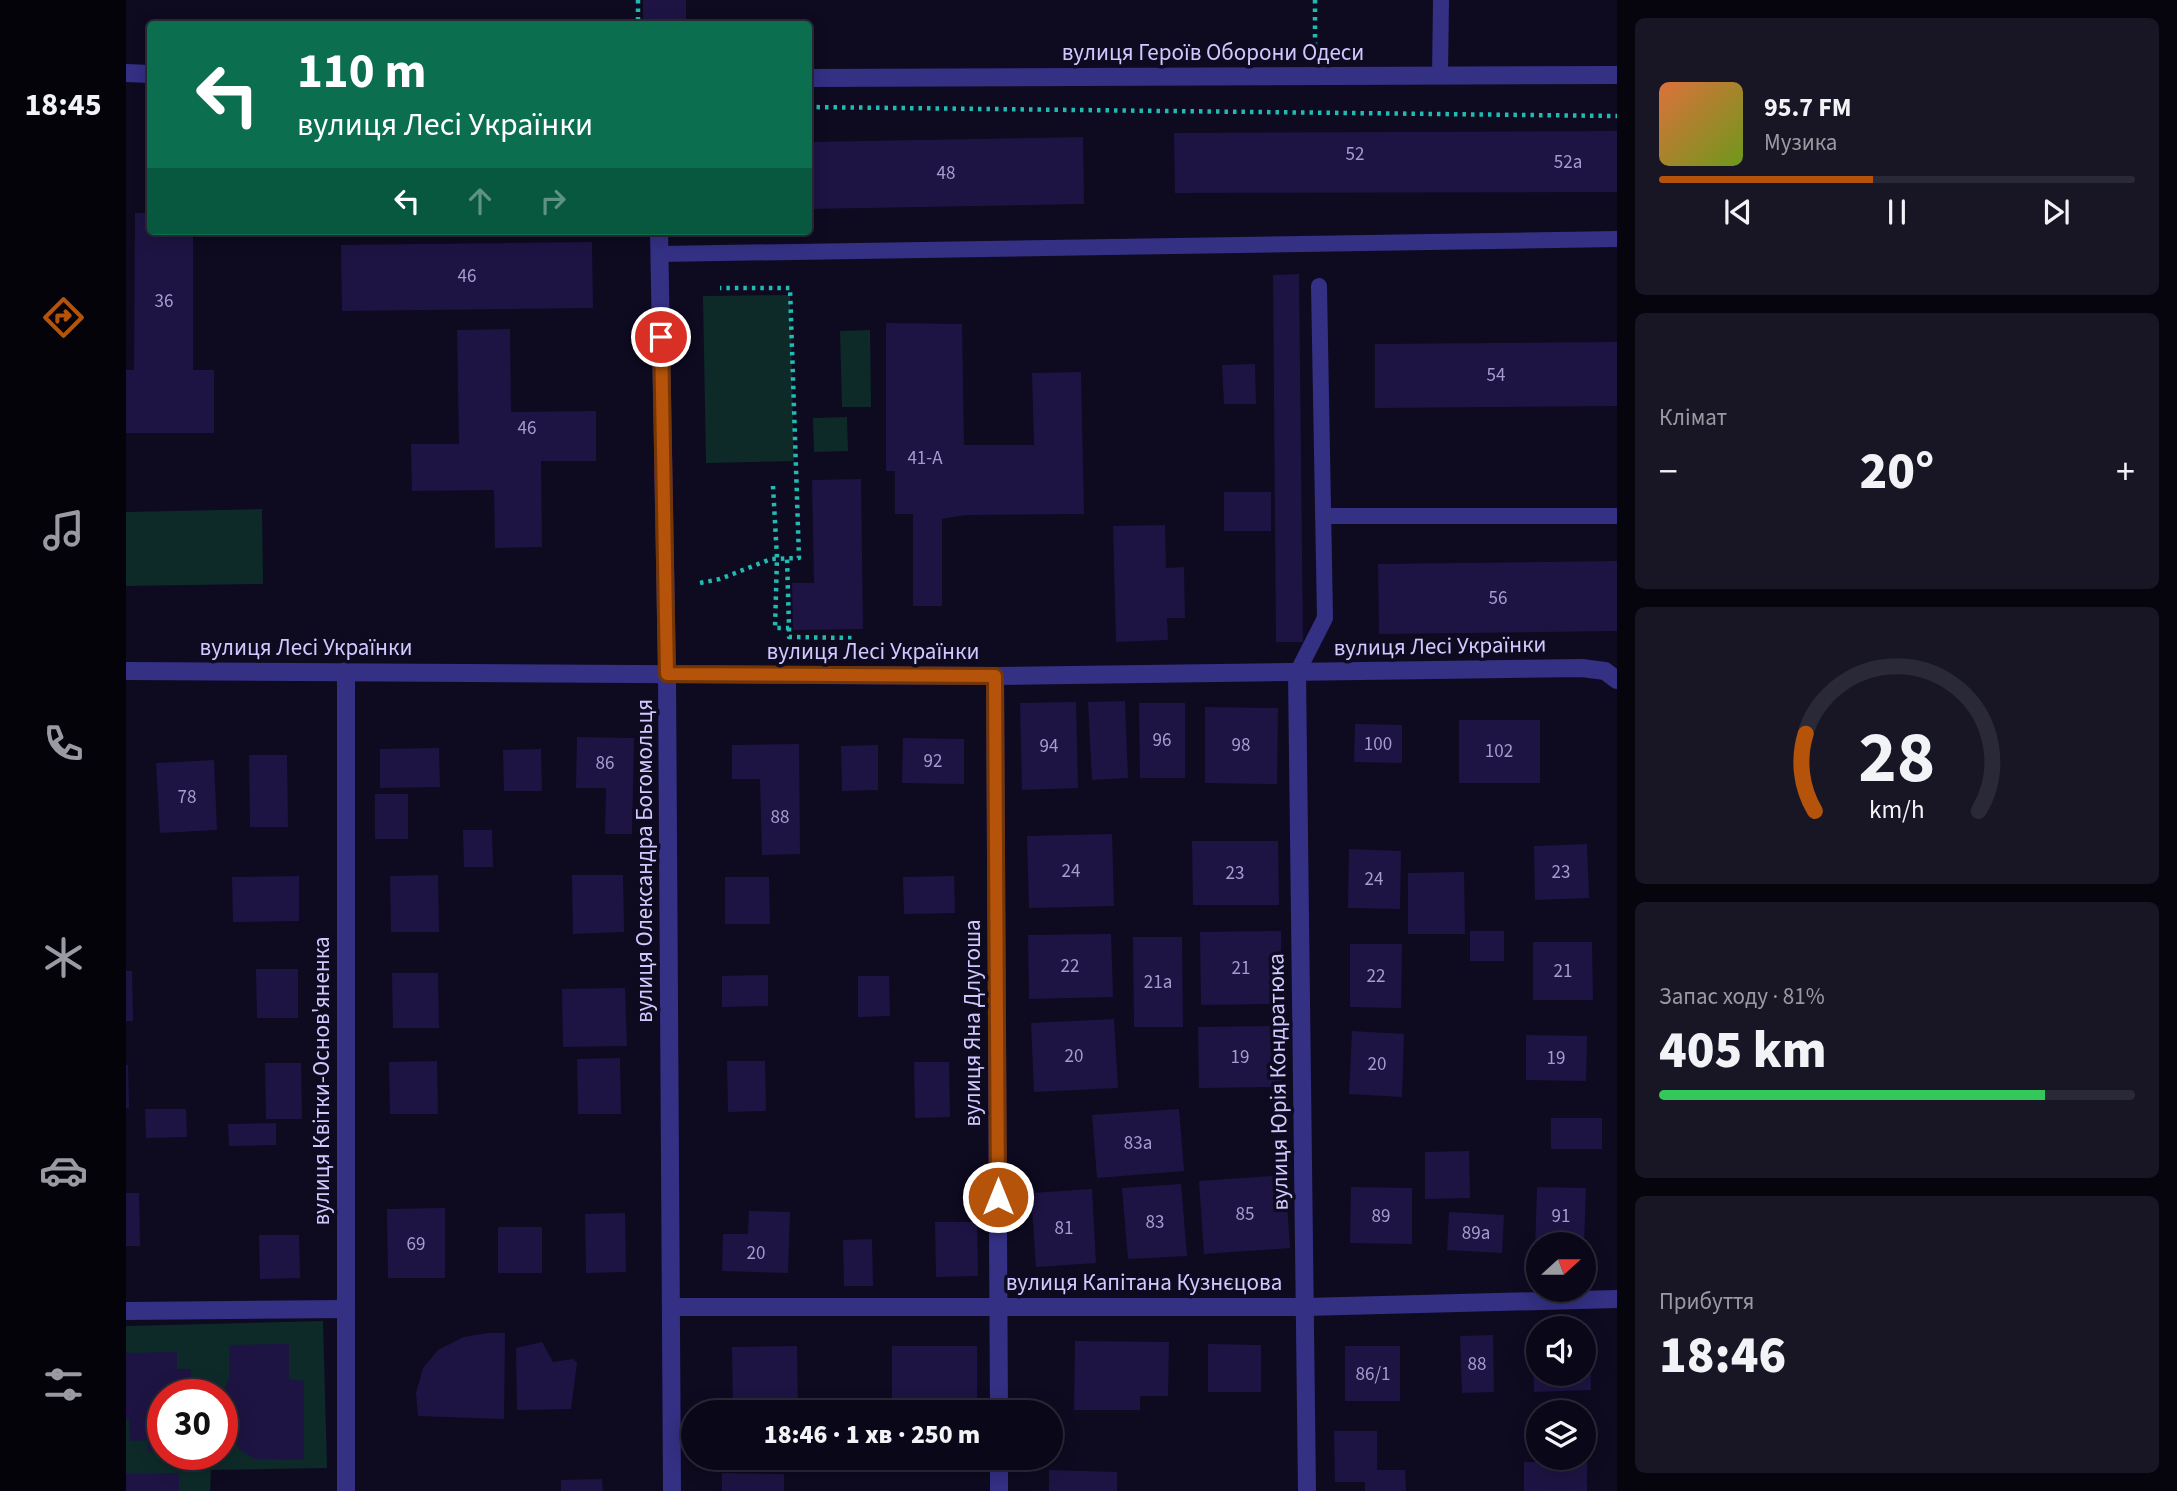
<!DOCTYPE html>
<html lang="uk">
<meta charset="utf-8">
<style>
body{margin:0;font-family:"Source Sans 3",sans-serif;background:#181625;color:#f1f3f6;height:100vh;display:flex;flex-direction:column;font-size:26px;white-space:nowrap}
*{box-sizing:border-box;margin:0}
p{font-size:23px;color:#999aa2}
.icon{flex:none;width:38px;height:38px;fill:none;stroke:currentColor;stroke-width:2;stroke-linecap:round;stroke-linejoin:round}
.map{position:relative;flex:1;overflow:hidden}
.side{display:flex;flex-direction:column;gap:18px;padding:18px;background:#06040d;width:560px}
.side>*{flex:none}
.hud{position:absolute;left:21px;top:21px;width:665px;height:214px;border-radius:7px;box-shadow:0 4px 18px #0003,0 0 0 2px #2a2937;background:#0b6e4f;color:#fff;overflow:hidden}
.needle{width:46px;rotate:69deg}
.tools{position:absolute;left:1400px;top:1232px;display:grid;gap:14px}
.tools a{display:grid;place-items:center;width:70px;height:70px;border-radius:50%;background:#0a0818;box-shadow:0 4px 18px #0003,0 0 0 2px #2a2937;font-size:35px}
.speed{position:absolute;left:21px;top:1379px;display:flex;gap:14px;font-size:35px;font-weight:700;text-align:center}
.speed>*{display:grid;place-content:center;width:91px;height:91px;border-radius:50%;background:#0a0818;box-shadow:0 4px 18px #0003,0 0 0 2px #2a2937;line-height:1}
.speed .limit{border:10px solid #d22;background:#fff;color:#111}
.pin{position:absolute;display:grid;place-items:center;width:60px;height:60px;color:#fff;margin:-30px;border:4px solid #fff;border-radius:50%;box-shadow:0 2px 7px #0007}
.me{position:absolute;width:77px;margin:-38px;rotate:0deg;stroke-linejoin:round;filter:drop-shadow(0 0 5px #0008)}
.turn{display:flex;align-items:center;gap:24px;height:147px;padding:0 35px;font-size:32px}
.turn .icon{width:91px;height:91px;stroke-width:2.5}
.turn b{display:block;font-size:49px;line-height:60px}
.lanes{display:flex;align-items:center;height:66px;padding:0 35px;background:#0003;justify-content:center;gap:35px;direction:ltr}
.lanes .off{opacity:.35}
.big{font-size:52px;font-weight:800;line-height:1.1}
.side .tile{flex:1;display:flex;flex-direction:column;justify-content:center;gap:10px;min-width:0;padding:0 24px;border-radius:10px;background:#181625}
.side .dial{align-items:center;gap:0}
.dial svg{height:182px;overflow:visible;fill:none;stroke:#2a2937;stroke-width:7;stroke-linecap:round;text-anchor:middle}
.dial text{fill:#f1f3f6;stroke:none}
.song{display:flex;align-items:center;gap:21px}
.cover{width:84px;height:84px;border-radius:10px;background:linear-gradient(135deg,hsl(20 70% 55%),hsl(80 70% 35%))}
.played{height:7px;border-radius:4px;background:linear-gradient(90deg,#b45309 45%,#2a2937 45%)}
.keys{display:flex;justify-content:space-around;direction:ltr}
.heat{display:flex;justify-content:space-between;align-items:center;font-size:38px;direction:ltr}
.charge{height:10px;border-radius:5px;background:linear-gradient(90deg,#34c759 81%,#2a2937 0)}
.trip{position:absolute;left:555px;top:1400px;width:382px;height:70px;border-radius:35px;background:#0a0818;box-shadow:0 4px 18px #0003,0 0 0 2px #2a2937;font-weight:800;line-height:70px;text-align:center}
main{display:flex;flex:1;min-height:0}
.tab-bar{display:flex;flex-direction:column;width:126px;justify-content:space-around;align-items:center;background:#04030a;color:#999aa2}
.tab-bar .icon{width:49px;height:49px}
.tab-bar .active{color:#b45309}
.tab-bar b{font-size:32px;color:#f1f3f6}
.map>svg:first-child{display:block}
.green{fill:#0d2a29;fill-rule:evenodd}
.building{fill:#1e1443}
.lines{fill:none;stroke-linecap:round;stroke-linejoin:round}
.path{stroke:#21bbb3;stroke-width:4.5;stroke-dasharray:3.5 5;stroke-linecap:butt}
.service{stroke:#343084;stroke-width:16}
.minor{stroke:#343084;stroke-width:18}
.route-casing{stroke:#753606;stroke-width:18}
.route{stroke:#b45309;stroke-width:12}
.labels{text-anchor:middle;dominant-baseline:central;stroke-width:7;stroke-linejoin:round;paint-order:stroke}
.number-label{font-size:19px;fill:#a49cd0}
.street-label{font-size:23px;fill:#d0c9ff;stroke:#0e0a20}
</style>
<main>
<nav class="tab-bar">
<b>18:45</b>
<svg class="icon active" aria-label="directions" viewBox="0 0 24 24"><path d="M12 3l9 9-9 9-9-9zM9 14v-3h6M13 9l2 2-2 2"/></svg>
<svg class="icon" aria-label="music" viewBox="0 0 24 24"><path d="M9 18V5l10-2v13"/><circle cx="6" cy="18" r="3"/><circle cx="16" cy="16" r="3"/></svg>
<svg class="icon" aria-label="phone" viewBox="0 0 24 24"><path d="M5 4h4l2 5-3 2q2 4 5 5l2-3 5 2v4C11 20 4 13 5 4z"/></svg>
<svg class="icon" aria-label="climate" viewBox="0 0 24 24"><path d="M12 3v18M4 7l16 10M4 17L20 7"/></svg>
<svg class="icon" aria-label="car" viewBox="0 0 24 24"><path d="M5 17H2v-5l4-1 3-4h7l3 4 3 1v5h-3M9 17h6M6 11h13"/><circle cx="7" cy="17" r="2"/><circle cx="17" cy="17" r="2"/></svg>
<svg class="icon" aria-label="filters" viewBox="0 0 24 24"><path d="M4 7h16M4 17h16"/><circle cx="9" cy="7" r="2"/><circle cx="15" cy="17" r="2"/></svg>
</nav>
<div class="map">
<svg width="1491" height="1491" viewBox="0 0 1491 1491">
<rect width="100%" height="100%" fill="#0e0a20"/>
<g class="green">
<path d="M664,295l4,166 -88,2 -3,-167z"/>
<path d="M744,330l1,77h-29l-2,-76z"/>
<path d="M721,417l1,34 -34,1 -1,-34z"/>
<path d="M136,509l1,75 -137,2v-74z"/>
<path d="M197,1321l4,147 -116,2 -1,21h-84v-165zM37,1395h59v59h-59z"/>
</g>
<g class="building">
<rect x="517" y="0" width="43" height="24"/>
<path d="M1491,131v61l-442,1 -1,-60z"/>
<path d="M957,137l1,67 -276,5v-67z"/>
<path d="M9,213h15v18h43v139h21v63h-88v-63h8z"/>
<path d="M466,242l1,66 -251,3 -1,-66z"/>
<path d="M1173,274l4,368h-27l-3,-367z"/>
<path d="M760,323l76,1 2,121h70l-2,-72 49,-1 3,142 -119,1 -23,4v87h-29v-92h-18v-43h-9z"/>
<path d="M384,329l1,83 85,-1v50h-55l1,86 -47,1 -1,-58 -82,1 -1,-47h48l-2,-114z"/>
<path d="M1491,342v64l-242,2v-64z"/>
<path d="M1129,364l1,40h-32l-2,-39z"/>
<path d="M735,479l2,150 -70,1 -1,-47h22l-2,-103z"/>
<rect x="1098" y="492" width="47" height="39"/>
<path d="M1039,525l1,43 18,-1 1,51h-18l1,22 -52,2 -3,-116z"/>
<path d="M1491,561v70l-238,3 -1,-70z"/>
<path d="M999,701l3,77 -36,2 -4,-78z"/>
<path d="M950,702l2,86 -56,2 -2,-87z"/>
<path d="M1013,703h46v75h-45z"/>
<path d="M1079,707l73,1 -1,76 -72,-1z"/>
<rect x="1333" y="720" width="81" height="63"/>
<path d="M1229,724l47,1v38l-48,-1z"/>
<path d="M451,737l57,1 -2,96h-27l1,-46h-30z"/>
<path d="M777,738l61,1v45l-62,-1z"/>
<path d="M673,744l1,110 -38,1 -2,-76h-28v-34z"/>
<path d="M752,745v45l-36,1 -1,-45z"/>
<path d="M313,748l1,39 -60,1v-39z"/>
<path d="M415,749l1,42h-38l-1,-41z"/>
<path d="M123,755h38l1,72h-38z"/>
<path d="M88,760l3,70 -57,3 -4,-70z"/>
<rect x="249" y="794" width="33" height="45"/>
<path d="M337,830h29l1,37h-29z"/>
<path d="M986,834l2,72 -85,2 -2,-72z"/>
<path d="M1066,841h86l1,64h-86z"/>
<path d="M1461,844l2,54 -54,2 -1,-54z"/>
<path d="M1223,849l52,2 -1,58 -52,-1z"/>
<path d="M1338,872l1,62h-57v-61z"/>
<path d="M312,875l1,57h-48l-1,-56z"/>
<path d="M446,875h51l1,57 -51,2z"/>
<path d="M173,876v45l-66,1 -1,-45z"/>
<path d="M828,876l1,37 -51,1 -1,-37z"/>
<path d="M599,877h44l1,47h-45z"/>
<path d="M1155,931v73l-80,1 -1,-73z"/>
<rect x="1344" y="931" width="34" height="30"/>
<path d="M985,934l2,63 -84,2 -1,-64z"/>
<path d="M1007,937h49l1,90h-49z"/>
<path d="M1407,942h59l1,58h-60z"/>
<path d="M1224,944h52l-1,64 -51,-1z"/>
<path d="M130,969h42v49h-41z"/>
<path d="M0,971h6l1,50h-7z"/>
<path d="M266,973h46l1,55h-46z"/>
<path d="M642,975v31l-46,1v-31z"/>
<path d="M732,976h31l1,40 -32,1z"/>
<path d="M499,988l2,58 -64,1 -1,-58z"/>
<path d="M988,1019l4,69 -84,4 -3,-69z"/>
<path d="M1155,1026v61l-82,1 -1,-61z"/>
<path d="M1226,1031l52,3 -2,63 -53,-3z"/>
<path d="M1400,1035l61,1 -1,45 -60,-1z"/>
<path d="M494,1058l1,56h-43l-1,-55z"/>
<path d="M311,1061l1,53h-48l-1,-52z"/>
<path d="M601,1061h38l1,50 -38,1z"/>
<path d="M788,1062h35l1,55 -35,1z"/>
<path d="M139,1063h36l1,56h-36z"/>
<path d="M0,1065h2l1,43h-3z"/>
<path d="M19,1109h41l1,28 -41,1z"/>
<path d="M1053,1109l5,62 -87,7 -5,-63z"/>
<rect x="1425" y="1118" width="51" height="31"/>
<path d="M150,1123v22l-47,1 -1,-22z"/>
<path d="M1343,1151l1,47 -45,1v-47z"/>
<path d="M1159,1175l5,73 -86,6 -5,-73z"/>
<path d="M1055,1184l6,72 -59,3 -6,-71z"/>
<path d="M1225,1187l61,1v56l-62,-1z"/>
<path d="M1411,1187l49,1 -2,56h-46v8h-3z"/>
<path d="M966,1189l4,74 -60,4 -5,-74z"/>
<path d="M0,1193h13l1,53h-14z"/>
<path d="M319,1208v70h-57l-1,-69z"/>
<path d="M623,1211l41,1 -2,61 -66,-2 1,-37h25z"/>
<path d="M1323,1212l55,3 -2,38 -55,-3z"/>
<path d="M499,1213l1,59 -40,1 -1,-59z"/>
<path d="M809,1222h42l1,54 -42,1z"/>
<rect x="372" y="1227" width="44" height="46"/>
<path d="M133,1235h40l1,43 -40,1z"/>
<path d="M746,1239l1,47h-29l-1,-46z"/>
<path d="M362,1333h17l-1,86 -86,-3 -2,-23 7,-25 15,-18 26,-13z"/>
<path d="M1458,1333h6l1,57 -57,2 -2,-58h6v40h46z"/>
<path d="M1367,1335l1,57 -32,1 -2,-57z"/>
<path d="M949,1341l94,1 -1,54h-28v14h-66z"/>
<path d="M416,1342l11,20 20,-3 4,4 -6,46 -54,1 -1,-62z"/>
<path d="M163,1344v35l15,2v79l-49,-1 -15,-9 -10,-16 -5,-46 4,-10v-33z"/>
<path d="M1082,1344l53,1v47h-53z"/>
<path d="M671,1346l1,66h-65l-1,-65z"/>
<rect x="766" y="1346" width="85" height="66"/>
<rect x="1219" y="1346" width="55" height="55"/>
<path d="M51,1352v17h14v19h-15l1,7h-14v56h-15v-11l-18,1 -1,-22h-3v-66z"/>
<path d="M1208,1431h43v39h28l1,21h-41v-9h-30z"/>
<path d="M608,1458h65v5l-65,1z"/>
<rect x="1398" y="1462" width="63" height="29"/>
<path d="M923,1470l68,2v19h-68z"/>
<path d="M53,1473v18h-53v-17z"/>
<path d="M596,1473l62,1v17h-62z"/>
<path d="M476,1479l1,12h-42v-11z"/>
</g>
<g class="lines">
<g class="path">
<path d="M512,0v24"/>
<path d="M1189,0v54"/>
<path d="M682,107l809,9"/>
<path d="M647,486l4,72 -2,70h14l-2,-70"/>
<path d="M574,583l20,-4 51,-20 28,-1 -9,-270h-70"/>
<path d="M663,628v9l66,1"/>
</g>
<g class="service">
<path d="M1314,76l1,-76"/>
<path d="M534,254l957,-15"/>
<path d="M1197,516h294"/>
<path d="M1171,673l28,-55 -6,-332"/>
</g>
<g class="minor">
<path d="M0,73l24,1"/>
<path d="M682,78l809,-3"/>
<path d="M533,231l8,443 5,817"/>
<path d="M0,671l869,5 587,-8 23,3 12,9"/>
<path d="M220,671v820"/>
<path d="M1171,673l10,818"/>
<path d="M869,676l4,736"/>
<path d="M545,1307h634l312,-8"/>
<path d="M0,1311l220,-2"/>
<path d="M873,1458v33"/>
</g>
</g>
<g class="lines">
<defs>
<path id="route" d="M535,337l6,337 328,2 3,521"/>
</defs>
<use href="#route" class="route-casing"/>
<use href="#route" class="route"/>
</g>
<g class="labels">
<g class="number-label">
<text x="1229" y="154">52</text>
<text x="1442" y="162">52а</text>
<text x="820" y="173">48</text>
<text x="341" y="276">46</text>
<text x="38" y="301">36</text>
<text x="1370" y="375">54</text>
<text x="401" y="428">46</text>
<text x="799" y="458">41-А</text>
<text x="1372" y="598">56</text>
<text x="1036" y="740">96</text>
<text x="1252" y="744">100</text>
<text x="1115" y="745">98</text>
<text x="923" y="746">94</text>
<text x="1373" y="751">102</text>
<text x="807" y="761">92</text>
<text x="479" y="763">86</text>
<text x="61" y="797">78</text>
<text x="654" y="817">88</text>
<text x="945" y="871">24</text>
<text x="1435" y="872">23</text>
<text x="1109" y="873">23</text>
<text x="1248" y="879">24</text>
<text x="944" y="966">22</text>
<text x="1115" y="968">21</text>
<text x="1437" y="971">21</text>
<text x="1250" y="976">22</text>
<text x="1032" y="982">21а</text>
<text x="948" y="1056">20</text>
<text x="1114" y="1057">19</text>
<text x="1430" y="1058">19</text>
<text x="1251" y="1064">20</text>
<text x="1012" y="1143">83а</text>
<text x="1119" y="1214">85</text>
<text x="1255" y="1216">89</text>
<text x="1435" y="1216">91</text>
<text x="1029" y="1222">83</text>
<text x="938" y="1228">81</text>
<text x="1350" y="1233">89а</text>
<text x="290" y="1244">69</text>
<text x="630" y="1253">20</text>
<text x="1351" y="1364">88</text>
<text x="1247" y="1374">86/1</text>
</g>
<g class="street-label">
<text x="1087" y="52">вулиця Героїв Оборони Одеси</text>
<text transform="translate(1314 646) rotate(-1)">вулиця Лесі Українки</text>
<text x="180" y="647">вулиця Лесі Українки</text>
<text x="747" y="651">вулиця Лесі Українки</text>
<text transform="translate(518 861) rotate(-90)">вулиця Олександра Богомольця</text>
<text transform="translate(846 1023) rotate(-90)">вулиця Яна Длугоша</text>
<text transform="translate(195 1081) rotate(-90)">вулиця Квітки-Основ'яненка</text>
<text transform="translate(1152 1082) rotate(-91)">вулиця Юрія Кондратюка</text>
<text x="1018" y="1282">вулиця Капітана Кузнєцова</text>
</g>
</g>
</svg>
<div class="tools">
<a><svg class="needle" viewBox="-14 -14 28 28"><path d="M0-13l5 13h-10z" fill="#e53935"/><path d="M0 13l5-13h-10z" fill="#999aa2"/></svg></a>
<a><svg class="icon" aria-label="sound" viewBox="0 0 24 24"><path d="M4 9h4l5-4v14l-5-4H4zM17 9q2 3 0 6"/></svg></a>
<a><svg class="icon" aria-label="layers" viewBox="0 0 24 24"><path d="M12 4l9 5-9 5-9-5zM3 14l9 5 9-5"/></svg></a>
</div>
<div class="speed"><div class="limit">30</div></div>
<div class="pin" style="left:535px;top:337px;background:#d93025"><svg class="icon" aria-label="arrive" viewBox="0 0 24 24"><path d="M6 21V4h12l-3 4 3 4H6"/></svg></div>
<svg class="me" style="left:872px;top:1197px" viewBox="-20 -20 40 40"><circle r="17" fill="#b45309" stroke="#fff" stroke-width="3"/><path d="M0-11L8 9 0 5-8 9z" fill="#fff"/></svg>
<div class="trip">18:46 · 1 хв · 250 m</div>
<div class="hud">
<div class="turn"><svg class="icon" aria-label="left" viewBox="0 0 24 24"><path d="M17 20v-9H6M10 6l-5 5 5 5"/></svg><div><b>110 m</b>вулиця Лесі Українки</div></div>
<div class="lanes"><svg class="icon" aria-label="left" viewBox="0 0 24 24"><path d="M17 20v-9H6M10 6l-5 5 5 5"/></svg><svg class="icon off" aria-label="ahead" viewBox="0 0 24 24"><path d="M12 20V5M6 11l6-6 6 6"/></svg><svg class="icon off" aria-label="right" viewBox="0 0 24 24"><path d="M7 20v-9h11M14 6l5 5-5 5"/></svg></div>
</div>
</div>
<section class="side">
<div class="tile">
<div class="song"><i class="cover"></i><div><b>95.7 FM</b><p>Музика</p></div></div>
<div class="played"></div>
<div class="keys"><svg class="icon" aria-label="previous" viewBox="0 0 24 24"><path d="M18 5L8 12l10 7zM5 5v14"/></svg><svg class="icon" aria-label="pause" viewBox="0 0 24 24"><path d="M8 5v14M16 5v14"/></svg><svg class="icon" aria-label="next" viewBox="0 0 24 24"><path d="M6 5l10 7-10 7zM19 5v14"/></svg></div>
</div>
<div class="tile"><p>Клімат</p>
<div class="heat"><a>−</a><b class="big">20°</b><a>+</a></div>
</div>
<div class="tile dial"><svg viewBox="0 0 100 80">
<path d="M14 69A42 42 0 1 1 86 69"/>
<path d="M14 69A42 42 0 0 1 10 35" stroke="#b45309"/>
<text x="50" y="56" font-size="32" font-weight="700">28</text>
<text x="50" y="72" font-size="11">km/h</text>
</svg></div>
<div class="tile"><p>Запас ходу · 81%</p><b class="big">405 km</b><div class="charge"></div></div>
<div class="tile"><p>Прибуття</p><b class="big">18:46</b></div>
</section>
</main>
